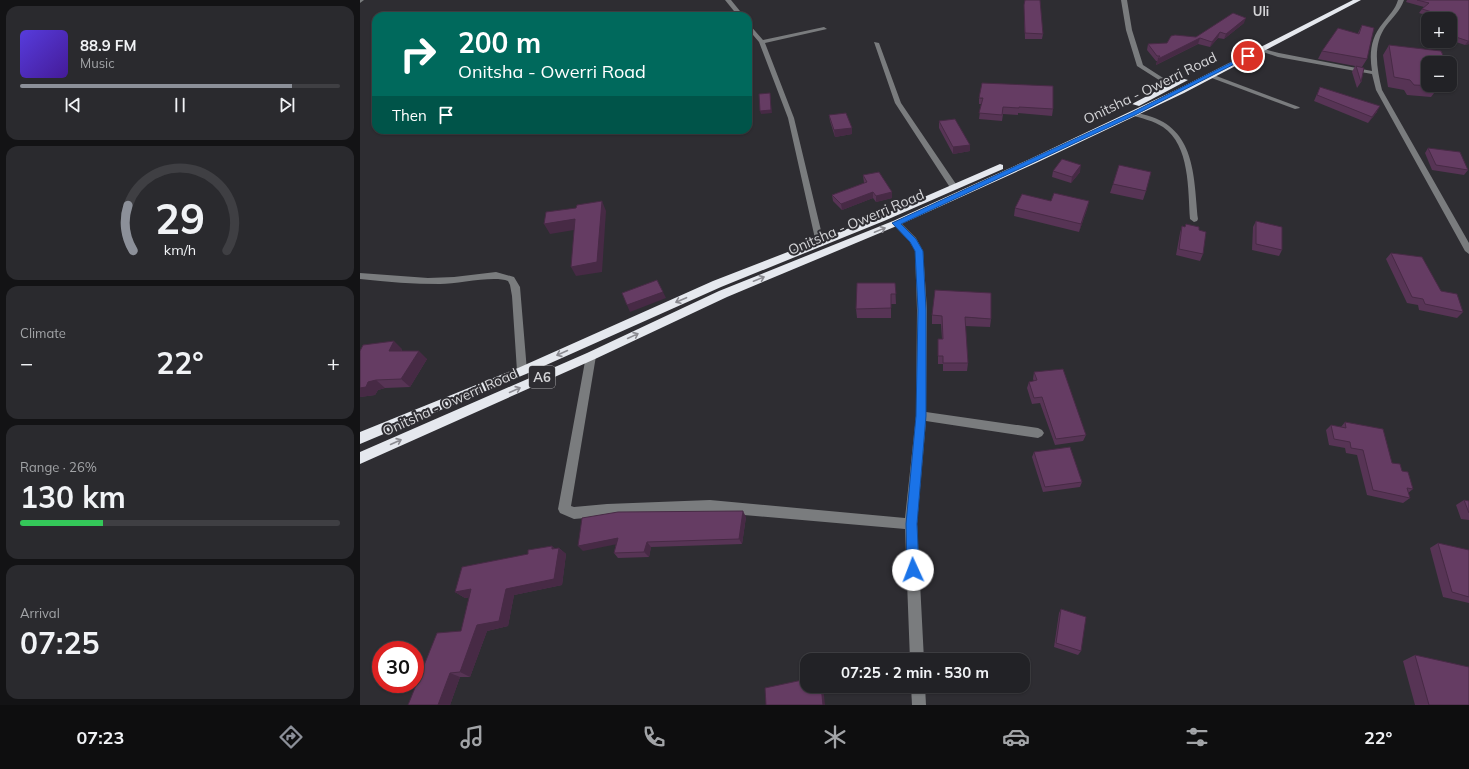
<!DOCTYPE html>
<meta charset="utf-8">
<style>
body{margin:0;font-family:Mulish,sans-serif;background:#2a2a2e;color:#f1f3f6;height:100vh;display:flex;flex-direction:column;font-size:15px;white-space:nowrap}
*{box-sizing:border-box;margin:0}
p{font-size:13px;color:#a2a4a7}
.icon{flex:none;width:22px;height:22px;fill:none;stroke:currentColor;stroke-width:2;stroke-linecap:round;stroke-linejoin:round}
.map{position:relative;flex:1;overflow:hidden}
.sheet{display:flex;flex-direction:column;gap:6px;padding:6px;background:#131315;width:360px}
.sheet>*{flex:none}
.hud{position:absolute;left:12px;top:12px;width:380px;height:122px;border-radius:12px;box-shadow:0 1px 3px #0004,0 0 0 1px #3f3f43;background:#00695c;color:#fff;overflow:hidden}
.fabs{position:absolute;left:1061px;top:12px;display:grid;gap:8px}
.fabs a{display:grid;place-items:center;width:36px;height:36px;border-radius:8px;background:#222226;box-shadow:0 1px 3px #0004,0 0 0 1px #3f3f43;font-size:20px}
.speed{position:absolute;left:12px;top:641px;display:flex;gap:8px;font-size:20px;font-weight:700;text-align:center}
.speed>*{display:grid;place-content:center;width:52px;height:52px;border-radius:50%;background:#222226;box-shadow:0 1px 3px #0004,0 0 0 1px #3f3f43;line-height:1}
.speed .limit{border:6px solid #d22;background:#fff;color:#111}
.pin{position:absolute;display:grid;place-items:center;width:34px;height:34px;color:#fff;margin:-17px;border:2px solid #fff;border-radius:50%;box-shadow:0 1px 4px #0007}
.me{position:absolute;width:44px;margin:-22px;rotate:358deg;stroke-linejoin:round;filter:drop-shadow(0 0 3px #0008)}
.turn{display:flex;align-items:center;gap:14px;height:84px;padding:0 20px;font-size:18px}
.turn .icon{width:52px;height:52px;stroke-width:2.5}
.turn b{display:block;font-size:28px;line-height:34px}
.then{display:flex;align-items:center;height:38px;padding:0 20px;background:#0003;gap:8px;font-size:15px}
.big{font-size:30px;font-weight:700;line-height:1.1}
.sheet .card{flex:1;display:flex;flex-direction:column;justify-content:center;gap:6px;min-width:0;padding:0 14px;border-radius:12px;background:#2a2a2e}
.sheet .dial{align-items:center;gap:0}
.dial svg{height:104px;overflow:visible;fill:none;stroke:#3f3f43;stroke-width:7;stroke-linecap:round;text-anchor:middle}
.dial text{fill:#f1f3f6;stroke:none}
.song{display:flex;align-items:center;gap:12px}
.cover{width:48px;height:48px;border-radius:6px;background:linear-gradient(135deg,hsl(250 70% 55%),hsl(260 70% 35%))}
.played{height:4px;border-radius:2px;background:linear-gradient(90deg,#8c9099 85%,#3f3f43 85%)}
.keys{display:flex;justify-content:space-around;direction:ltr}
.heat{display:flex;justify-content:space-between;align-items:center;font-size:22px;direction:ltr}
.charge{height:6px;border-radius:3px;background:linear-gradient(90deg,#34c759 26%,#3f3f43 0)}
.trip{position:absolute;left:440px;top:653px;width:230px;height:40px;border-radius:12px;background:#222226;box-shadow:0 1px 3px #0004,0 0 0 1px #3f3f43;font-weight:700;line-height:40px;text-align:center}
.tabs{display:flex;height:64px;justify-content:space-around;align-items:center;background:#0e0e0f;color:#a2a4a7}
.tabs .icon{width:28px;height:28px}
.tabs .on{color:#8c9099}
.tabs b{font-size:18px;color:#f1f3f6}
main{display:flex;flex:1;min-height:0}
.map>svg:first-child{display:block}
.lines{fill:none;stroke-linecap:round;stroke-linejoin:round}
.minor{fill:#7a7c7e;fill-rule:evenodd}
.highway{fill:#e5e8ee;fill-rule:evenodd}
.wall{fill:#573455}
.shaded-wall{fill:#472a45}
.building{fill:#653c63;stroke:#472a45}
.oneway{stroke:#8a8a90}
.route{fill:#1a73e8;stroke:#114b97}
.labels{text-anchor:middle;dominant-baseline:central;stroke-width:4;stroke-linejoin:round;paint-order:stroke}
.far-quarter-label{font-size:13px;font-weight:bold;fill:#d5d5d8;stroke:#2e2d32}
.shield{fill:#2e2d32;stroke:#a3a3a6;stroke-width:1}
.shield-label{font-size:13px;font-weight:bold;fill:#d5d5d8}
.street-label{font-size:14px;fill:#d5d5d8;stroke:#2e2d32}
</style>
<main>
<section class="sheet">
<div class="card">
<div class="song"><i class="cover"></i><div><b>88.9 FM</b><p>Music</p></div></div>
<div class="played"></div>
<div class="keys"><svg class="icon" aria-label="previous" viewBox="0 0 24 24"><path d="M18 5L8 12l10 7zM5 5v14"/></svg><svg class="icon" aria-label="pause" viewBox="0 0 24 24"><path d="M8 5v14M16 5v14"/></svg><svg class="icon" aria-label="next" viewBox="0 0 24 24"><path d="M6 5l10 7-10 7zM19 5v14"/></svg></div>
</div>
<div class="card dial"><svg viewBox="0 0 100 80">
<path d="M14 69A42 42 0 1 1 86 69"/>
<path d="M14 69A42 42 0 0 1 10 34" stroke="#8c9099"/>
<text x="50" y="56" font-size="32" font-weight="700">29</text>
<text x="50" y="72" font-size="11">km/h</text>
</svg></div>
<div class="card"><p>Climate</p>
<div class="heat"><a>−</a><b class="big">22°</b><a>+</a></div>
</div>
<div class="card"><p>Range · 26%</p><b class="big">130 km</b><div class="charge"></div></div>
<div class="card"><p>Arrival</p><b class="big">07:25</b></div>
</section>
<div class="map">
<svg width="1109" height="705" viewBox="0 0 1109 705">
<rect width="100%" height="100%" fill="#2e2d32"/>
<g class="lines">
<g class="minor">
<path d="M0,0h4l-4,3z"/>
<path d="M365,0h6l13,16h-6z"/>
<path d="M761,0h6l5,30 11,35 31,20v2h-4l-33,-21 -11,-36z"/>
<path d="M1038,0h6c-4,11 -11,17 -18,26 -14,19 -9,43 -4,64l87,153v11l-4,-3 -89,-161 -4,-16 -94,-17 -21,-7 3,-2 19,5 93,18c-3,-18 -1,-34 11,-48 6,-8 12,-13 15,-23z"/>
<path d="M388,23l15,17 61,-13 3,2 -62,14 29,75 30,125 -1,2 -3,1 -4,-3 -28,-125 -29,-76 -11,-13z"/>
<path d="M514,42l5,1 22,60 57,84 -1,2h-6l-56,-86z"/>
<path d="M851,74l88,33 1,1 -5,1 -86,-32 -1,-1z"/>
<path d="M771,113c6,-1 14,2 21,4 44,15 42,63 46,102l-1,2 -3,1 -4,-3c-2,-29 0,-74 -27,-92 -9,-6 -22,-9 -32,-12z"/>
<path d="M536,220l3,1 17,17 7,13 4,59 -1,102 112,16 4,2 2,3 -2,3 -4,2 -112,-17 -9,103 7,136h-14l-5,-131 -195,-17 -103,4 -33,3 -14,-6 -2,-4 28,-153 1,-3h8l1,3 -25,150 3,1 33,-3 103,-4 195,18 11,-102 1,-106 -2,-59 -5,-9 -18,-19z"/>
<path d="M136,272l18,5 6,10 7,84 -1,3h-8l-1,-3 -5,-75 -2,-11 -2,-4c-14,-6 -50,3 -68,3 -26,0 -53,-2 -80,-5v-6l68,5 26,-1z"/>
<path d="M551,686h14l1,19h-14z"/>
</g>
<g class="highway">
<path d="M993,0h8l-177,93 -148,70 -137,62 -172,72 -132,62 -235,105v-12l227,-99 132,-62 174,-70 137,-62 148,-70z"/>
<path d="M821,78l7,2 -49,26 -7,-2z"/>
<path d="M640,164l3,1v4l-119,52 -163,66 -195,87 -166,70v-12l158,-64 195,-87 165,-64z"/>
</g>
</g>
<g class="wall">
<path d="M665,0l18,34 -1,5h-17l-1,-29z"/>
<path d="M1047,0h62v44l-4,1 -15,-5v-21h-11l-20,-6 3,-4 2,-2 -18,-5z"/>
<path d="M884,23l-20,16 -6,-1 -8,9 -12,-3 -42,21 1,-4h-1l-9,-11 1,-6 19,-1 29,-6z"/>
<path d="M1002,25l5,34 -5,8 -1,15 -4,6 -5,-16 3,-6 -37,-7 4,-8 36,-18z"/>
<path d="M1029,45l57,17 -1,1h-17v22h12l-9,12 -24,-2 -3,-5 -16,-3 -5,-32z"/>
<path d="M960,87l57,25 -9,11 -54,-22z"/>
<path d="M619,98l74,11 -1,7 -34,-3v2l-15,-1 -1,7 -23,-2 2,-15h-2z"/>
<path d="M469,115l23,13v6l-17,3 -5,-16z"/>
<path d="M579,121l31,24v6l-17,3 -14,-26z"/>
<path d="M1068,148l40,22 -4,5 -32,-5 -7,-17z"/>
<path d="M693,171l27,1 -9,11 -19,-6z"/>
<path d="M503,175l29,17v6l-16,4 -3,-4 -31,12 -9,-9 -1,-6 32,-12z"/>
<path d="M753,184l33,7 -3,9 -33,-7z"/>
<path d="M691,201h38l-2,8 -8,23 -65,-16 1,-8z"/>
<path d="M896,221l26,29 -3,6 -27,-6 1,-23z"/>
<path d="M826,224l13,6 4,24 -3,7 -24,-6 4,-22 2,-7 3,1z"/>
<path d="M1031,253l50,38 22,21 -6,6 -38,-8 -1,-5 -11,-2 -21,-44z"/>
<path d="M535,283l1,21h-5v14h-34l-1,-9z"/>
<path d="M572,315l59,4 -1,8 -25,-1 3,37 -1,8h-24v-7h-5v-25h4l-1,-15h-9z"/>
<path d="M42,349v2l25,8 -17,28 -25,1 -7,2 -3,5 -15,2z"/>
<path d="M674,372l52,63 -3,6 -28,4 -15,-42 -8,1 -5,-16 2,-6 5,-1 -1,-2z"/>
<path d="M985,422l57,49 11,18 -5,4 2,5 -7,5 -36,-8 -10,-40 -11,-2 -1,-5 -16,-3 -3,-15 5,-5 10,2z"/>
<path d="M674,452l48,30 -2,5 -37,5 -11,-35z"/>
<path d="M1104,500l5,1v19l-8,-1 -5,-14z"/>
<path d="M386,517l-4,27 -91,3 -2,10 -31,1 -4,-5 2,-9 -33,7z"/>
<path d="M1078,543l31,8v52l-26,-6 -13,-49z"/>
<path d="M199,548l7,6 -4,31 -48,10 -6,31 -21,5 -17,46h-10l-10,28h-42l53,-74 9,-34 -5,1 -10,-6 73,-38z"/>
<path d="M701,609l20,42 -3,4 -24,-8 5,-34z"/>
<path d="M1055,655l54,50h-54l-12,-44z"/>
</g>
<g class="shaded-wall">
<path d="M886,18l-2,5 -20,16 2,-5z"/>
<path d="M860,32l-2,6 -8,9 2,-5z"/>
<path d="M840,38l-2,6 -42,21 2,-6z"/>
<path d="M1108,41h1v3l-4,1z"/>
<path d="M410,96l2,17 -11,1 -1,-3z"/>
<path d="M1020,106l-3,6 -9,11 4,-6z"/>
<path d="M492,128v6l-17,3 -1,-7z"/>
<path d="M610,145v6l-17,3v-7z"/>
<path d="M721,165l-1,7 -9,11 1,-6z"/>
<path d="M513,192v6l-31,12 -1,-6z"/>
<path d="M532,192v6l-16,4v-6z"/>
<path d="M242,201l4,10 -4,61 -26,4 -5,-9z"/>
<path d="M729,201l-2,8 -8,23 2,-8z"/>
<path d="M215,219l5,10 -30,5 -6,-10z"/>
<path d="M303,292l3,6 -36,14 -3,-7z"/>
<path d="M34,341l8,8 -4,11 -9,-9z"/>
<path d="M59,351l8,8 -17,28 -9,-8z"/>
<path d="M16,380l9,8 -7,2 -3,5 -15,2v-9l8,-6z"/>
<path d="M383,511l3,6 -4,27 -3,-5z"/>
<path d="M258,538l4,5 -39,8 -5,-5z"/>
<path d="M287,542l4,5 -2,10 -5,-5z"/>
<path d="M192,546l7,5v-3l7,6 -4,31 -48,10 -6,31 -21,5 -17,46 -10,-5 17,-47 29,-36z"/>
<path d="M111,589l10,6 -16,3 -10,-6z"/>
<path d="M90,673l10,4 -10,28h-12z"/>
<path d="M461,686h2l2,19h-2z"/>
</g>
<g class="building">
<path d="M665,0h15l3,34 -18,-1 -1,-28z"/>
<path d="M1057,0h52v41h-1l-18,-6v-16h-1l3,-1 -30,-9 7,-6z"/>
<path d="M873,13l13,5 -20,16 -6,-2 -8,10 -12,-4 -42,21 2,-3h-3l-9,-12 19,-1 4,-7 4,-1 21,2z"/>
<path d="M1002,25l12,3 -7,31 -45,-8 16,-23 21,6z"/>
<path d="M1029,45l52,6 5,11 -7,-1 1,2h-12v22h10l1,1 -25,-1 -4,-5 -16,-3z"/>
<path d="M996,66l8,2 -3,14z"/>
<path d="M622,83l71,3v23l-34,-2v1l-16,-1 -1,8 -23,-2 4,-15h-4z"/>
<path d="M960,87l60,19 -8,11 -55,-22z"/>
<path d="M410,93l1,17 -11,1 -1,-17z"/>
<path d="M486,113l6,15 -18,2 -5,-15z"/>
<path d="M595,119l15,26 -17,2 -14,-26z"/>
<path d="M1068,148l32,4 8,18 -32,-5z"/>
<path d="M702,159l19,6 -9,12 -19,-6z"/>
<path d="M759,165l32,7 -5,19 -33,-7z"/>
<path d="M519,172l13,20 -16,4 -3,-4 -32,12 -9,-9 35,-13 -4,-7z"/>
<path d="M694,193l35,8 -8,23 -66,-16 7,-14 29,7z"/>
<path d="M242,201l-5,61 -26,5 4,-48 -31,5 2,-12 30,-4 1,-3z"/>
<path d="M896,221l26,6v23l-26,-6z"/>
<path d="M826,224l13,3v3l7,2 -3,22 -24,-5 3,-23 3,1z"/>
<path d="M1031,253l31,4 19,34 16,3 6,18 -38,-8 -2,-5 -11,-2z"/>
<path d="M297,280l6,12 -36,13 -5,-12z"/>
<path d="M497,283h38l1,11h-5v14l-35,1z"/>
<path d="M575,290l56,3v26l-26,-2 3,46h-25v-7h-5v-17h5l-1,-23 -10,-1z"/>
<path d="M34,341l-5,10h30l-18,28 -25,1 -8,2 -2,5 -6,1v-37l3,-6z"/>
<path d="M703,369l23,66 -30,4 -14,-42 -8,1 -5,-16 8,-2 -3,-8z"/>
<path d="M985,422l38,7 9,34 8,1 2,7 6,1 5,17 -6,-1 3,10 -37,-8 -10,-40 -12,-2 -1,-6 -16,-3 -3,-14 15,3z"/>
<path d="M710,447l12,35 -37,5 -11,-35z"/>
<path d="M1104,500l5,1v12z"/>
<path d="M383,511l-4,28 -92,3 -3,10 -30,1 4,-15 -40,8 4,-28 36,-6z"/>
<path d="M1078,543l31,7v47l-17,-5z"/>
<path d="M192,546v3l7,-1 -5,31 -48,10 -7,32 -22,4 -17,47 -10,1 -12,32h-30l29,-72 24,-2 10,-42 -16,3 7,-25 66,-13v-4z"/>
<path d="M701,609l25,8 -5,34 -25,-8z"/>
<path d="M1055,655l54,12v38h-40z"/>
<path d="M447,679v7h14l2,19h-57l-1,-17z"/>
</g>
<defs><path id="oneway-shaft" d="M-6 0H5M1.5-3L5.5 0L1.5 3" fill="none" stroke-width="1.6" stroke-linecap="round" stroke-linejoin="round"/></defs>
<g class="oneway">
<use href="#oneway-shaft" transform="translate(520 230) rotate(-22)"/>
<use href="#oneway-shaft" transform="translate(399 279) rotate(-22)"/>
<use href="#oneway-shaft" transform="translate(321 300) rotate(157)"/>
<use href="#oneway-shaft" transform="translate(273 336) rotate(-25)"/>
<use href="#oneway-shaft" transform="translate(202 353) rotate(156)"/>
<use href="#oneway-shaft" transform="translate(155 390) rotate(-24)"/>
<use href="#oneway-shaft" transform="translate(36 442) rotate(-24)"/>
</g>
<path class="route" d="M886,55l4,1 -115,59 -234,109 15,15 7,12 3,59v106l-9,108 2,46 -2,4 -4,1 -4,-1 -2,-4 -1,-46 10,-108 2,-106 -3,-59 -5,-9 -18,-19 239,-110z"/>
<g class="labels">
<g class="far-quarter-label">
<text x="901" y="11">Uli</text>
</g>
<rect class="shield" x="169" y="366" width="26" height="22" rx="3"/>
<g class="shield-label">
<text x="182" y="377">A6</text>
</g>
<g class="street-label">
<text transform="translate(790 88) rotate(-26)">Onitsha - Owerri Road</text>
<text transform="translate(496 222) rotate(-23)">Onitsha - Owerri Road</text>
<text transform="translate(90 402) rotate(-24)">Onitsha - Owerri Road</text>
</g>
</g>
</svg>
<div class="fabs">
<a>+</a>
<a>−</a>
</div>
<div class="speed"><div class="limit">30</div></div>
<div class="pin" style="left:888px;top:56px;background:#d93025"><svg class="icon" aria-label="arrive" viewBox="0 0 24 24"><path d="M6 21V4h12l-3 4 3 4H6"/></svg></div>
<svg class="me" style="left:553px;top:570px" viewBox="-20 -20 40 40"><circle r="19" fill="#fff"/><path d="M0-13L10 11 0 6-10 11z" fill="#1a73e8"/></svg>
<div class="trip">07:25 · 2 min · 530 m</div>
<div class="hud">
<div class="turn"><svg class="icon" aria-label="right" viewBox="0 0 24 24"><path d="M7 20v-9h11M14 6l5 5-5 5"/></svg><div><b>200 m</b>Onitsha - Owerri Road</div></div>
<div class="then">Then<svg class="icon" aria-label="arrive" viewBox="0 0 24 24"><path d="M6 21V4h12l-3 4 3 4H6"/></svg></div>
</div>
</div>
</main>
<nav class="tabs">
<b>07:23</b>
<svg class="icon on" aria-label="directions" viewBox="0 0 24 24"><path d="M12 3l9 9-9 9-9-9zM9 14v-3h6M13 9l2 2-2 2"/></svg>
<svg class="icon" aria-label="music" viewBox="0 0 24 24"><path d="M9 18V5l10-2v13"/><circle cx="6" cy="18" r="3"/><circle cx="16" cy="16" r="3"/></svg>
<svg class="icon" aria-label="phone" viewBox="0 0 24 24"><path d="M5 4h4l2 5-3 2q2 4 5 5l2-3 5 2v4C11 20 4 13 5 4z"/></svg>
<svg class="icon" aria-label="climate" viewBox="0 0 24 24"><path d="M12 3v18M4 7l16 10M4 17L20 7"/></svg>
<svg class="icon" aria-label="car" viewBox="0 0 24 24"><path d="M5 17H2v-5l4-1 3-4h7l3 4 3 1v5h-3M9 17h6M6 11h13"/><circle cx="7" cy="17" r="2"/><circle cx="17" cy="17" r="2"/></svg>
<svg class="icon" aria-label="filters" viewBox="0 0 24 24"><path d="M4 7h16M4 17h16"/><circle cx="9" cy="7" r="2"/><circle cx="15" cy="17" r="2"/></svg>
<b>22°</b>
</nav>
